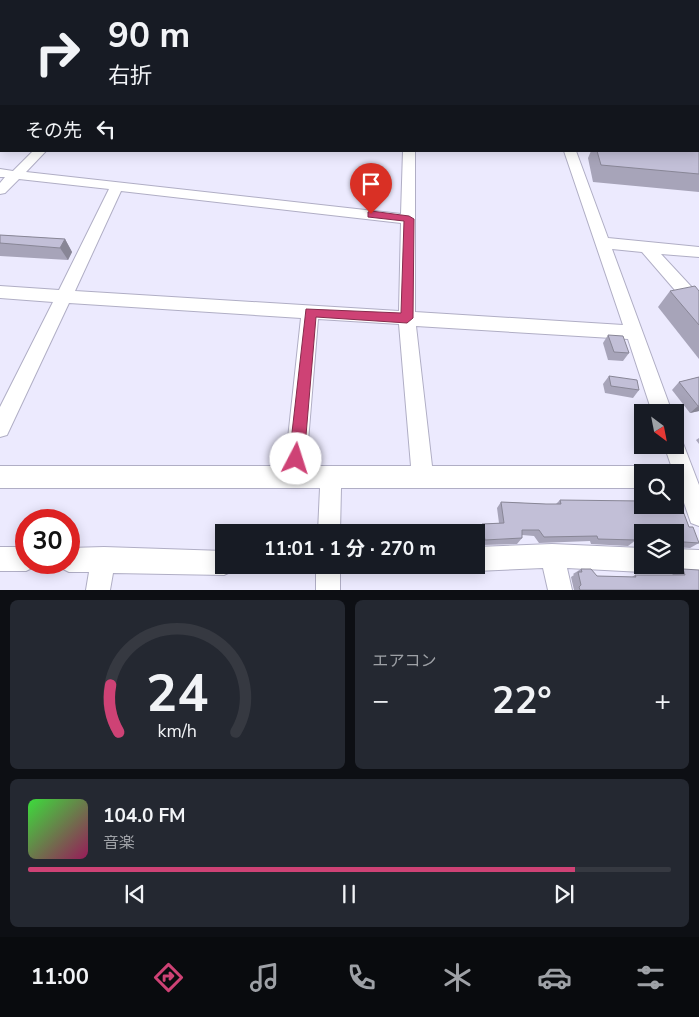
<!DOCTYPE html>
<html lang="ja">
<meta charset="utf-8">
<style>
body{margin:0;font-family:"Nunito Sans","Noto Sans JP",sans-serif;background:#242831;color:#f1f3f6;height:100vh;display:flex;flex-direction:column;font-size:19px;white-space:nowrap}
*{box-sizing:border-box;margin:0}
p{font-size:16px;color:#9ea1a6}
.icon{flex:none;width:28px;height:28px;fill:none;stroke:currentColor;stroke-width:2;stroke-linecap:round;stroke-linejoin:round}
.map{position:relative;height:590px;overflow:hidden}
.sheet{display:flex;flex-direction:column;gap:10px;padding:10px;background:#0d0f14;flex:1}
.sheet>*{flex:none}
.guide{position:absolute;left:0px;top:0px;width:700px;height:152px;box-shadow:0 2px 12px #0003;background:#171b24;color:#f1f3f6;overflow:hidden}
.needle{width:32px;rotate:148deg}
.buttons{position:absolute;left:634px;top:404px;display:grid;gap:10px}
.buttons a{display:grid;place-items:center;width:50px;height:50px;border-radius:0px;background:#171b24;box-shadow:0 2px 12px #0003;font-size:25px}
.speed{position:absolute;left:15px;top:509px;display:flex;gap:10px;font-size:25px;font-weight:700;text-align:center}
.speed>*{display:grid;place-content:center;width:65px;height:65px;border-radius:50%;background:#171b24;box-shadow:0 2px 12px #0003;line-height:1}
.speed .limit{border:8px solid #d22;background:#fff;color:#111}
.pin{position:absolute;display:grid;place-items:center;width:42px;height:42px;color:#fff;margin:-51px -21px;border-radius:50% 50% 50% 0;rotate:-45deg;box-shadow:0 0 5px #0007}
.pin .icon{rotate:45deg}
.me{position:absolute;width:55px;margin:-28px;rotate:5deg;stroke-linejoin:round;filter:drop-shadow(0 0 4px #0008)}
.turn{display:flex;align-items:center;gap:18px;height:105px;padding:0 25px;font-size:22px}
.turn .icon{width:65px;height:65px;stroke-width:2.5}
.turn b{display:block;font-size:35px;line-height:42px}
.then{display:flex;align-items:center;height:48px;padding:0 25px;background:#0003;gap:10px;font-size:19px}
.big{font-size:38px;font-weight:700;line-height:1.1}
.sheet .widget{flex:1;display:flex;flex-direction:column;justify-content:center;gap:8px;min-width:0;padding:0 18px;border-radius:8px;background:#242831}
.sheet .dial{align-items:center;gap:0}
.dial svg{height:130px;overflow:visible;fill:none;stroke:#363941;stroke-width:7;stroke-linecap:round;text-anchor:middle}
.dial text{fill:#f1f3f6;stroke:none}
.song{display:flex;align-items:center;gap:15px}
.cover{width:60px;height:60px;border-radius:8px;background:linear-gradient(135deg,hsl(120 70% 55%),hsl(330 70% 35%))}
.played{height:5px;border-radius:2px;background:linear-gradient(90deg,#ce4275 85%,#363941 85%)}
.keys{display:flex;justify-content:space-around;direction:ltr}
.heat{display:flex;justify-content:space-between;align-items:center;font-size:28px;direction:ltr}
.sheet .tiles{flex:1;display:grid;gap:10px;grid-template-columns:1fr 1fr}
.widget:last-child{grid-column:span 2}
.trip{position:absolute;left:215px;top:524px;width:270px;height:50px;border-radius:0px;background:#171b24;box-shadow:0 2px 12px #0003;font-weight:700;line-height:50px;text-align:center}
.menu{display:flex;height:80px;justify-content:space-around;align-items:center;background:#090b0e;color:#9ea1a6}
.menu .icon{width:35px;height:35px}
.menu .selected{color:#ce4275}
.menu b{font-size:22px;color:#f1f3f6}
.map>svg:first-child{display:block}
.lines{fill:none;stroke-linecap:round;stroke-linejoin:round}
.minor-casing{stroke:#b0aec5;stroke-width:2}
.minor{fill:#fff;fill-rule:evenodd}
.wall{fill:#a7a4b9}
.shaded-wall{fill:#888696}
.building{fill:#c2bfd7;stroke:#888696}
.route{fill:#ce4275;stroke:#862b4c}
</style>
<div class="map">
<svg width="699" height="590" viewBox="0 0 699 590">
<rect width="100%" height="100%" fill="#eceafe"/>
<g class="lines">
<defs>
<g id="minor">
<path d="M15,0h11l1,1h-11z"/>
<path d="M35,0h11l1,1h-11z"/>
<path d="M55,0h11l1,1h-11z"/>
<path d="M113,0h11l1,1h-11z"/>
<path d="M147,0h13l1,1h-13z"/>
<path d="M189,0h12l1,1h-12z"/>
<path d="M218,0h11l1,1h-11z"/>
<path d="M277,0h13l1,1h-13z"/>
<rect x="321" y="0" width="8" height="1"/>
<path d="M341,0h13l1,1h-13z"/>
<path d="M369,0h13l1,1h-13z"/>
<path d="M401,0h12l1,1h-12z"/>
<path d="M432,0h12l1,1h-12z"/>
<path d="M490,0h14l1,1h-14z"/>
<path d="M1,34v6l-1,1v-6z"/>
<rect x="0" y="85" width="1" height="7"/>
<path d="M33,151h13l-20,21 375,42 2,-63h12v161l208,13 -59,-174h12l32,87 91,9v10l-38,-3 38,41v17l-6,-1 -51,-59 -30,-3 60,163h-20l-24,-73 -212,-13 16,140h210l9,6h-9v16h-301l-1,44h-22l2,-44h-320v-22h285l16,-148 -232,-15 -62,132 -7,2v-30l53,-105 -53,-4v-12l59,4 50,-101 -90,-10 -14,14 -5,1v-11l5,-6h-5v-8l13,2zM121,191l280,32 -2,88 -324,-20zM318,319l81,5 12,142h-105z"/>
<path d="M675,436l6,2 18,47v41l-8,-3 -27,-78h11z"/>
<path d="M552,544l90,4v17h10l-2,3 -8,4 -75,-4 5,22h-24l-5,-22 -67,3 -9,-6h9v-18z"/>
<path d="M0,547h26v15h10l-2,5 -8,4h-26z"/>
<path d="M104,547l120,4v14h11l-3,6 -8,4 -111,-2 -3,17h-24l3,-18h-20l-8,-4 -3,-6h11v-14z"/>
<path d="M675,549l24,1v24l-24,-1 -8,-4 -2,-4h10z"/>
<rect x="316" y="565" width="24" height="25"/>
</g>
</defs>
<use href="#minor" class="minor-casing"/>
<use href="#minor" class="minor"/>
</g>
<g class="wall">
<path d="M591,151h108v41l-106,-10 -5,-24z"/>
<path d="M0,235l65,4 7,13 -4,8 -68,-4z"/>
<path d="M670,291h29v68l-41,-52z"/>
<path d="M608,335l21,18 -6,8 -15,-1 -5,-17z"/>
<path d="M609,376l30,14 -6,8 -28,-5 -2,-9z"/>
<path d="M699,377v34l-9,2 -18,-23 7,-8z"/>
<path d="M699,438v6l-3,-4z"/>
<path d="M560,500l129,27 10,16 -9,5 -15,-1v-15h-33v8h-6l-8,6 -37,-2 -1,-3 -51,2 -5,-7 -12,-1v3l-5,6 -36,1 -2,-15 3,-6 17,-1 -2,-15 4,-6 45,2h10z"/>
<path d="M581,569l16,7 35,1 3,-2h38l-1,-1 11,-5 16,21h-125l-3,-13 3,-2 -1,-1z"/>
</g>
<g class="shaded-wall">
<path d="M65,239l7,13 -4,8 -8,-12z"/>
<path d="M698,406h1v5l-9,2z"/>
</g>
<g class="building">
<path d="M576,0h68l-1,1h-67l1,-1z"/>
<path d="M660,0h39v116v-115h-40z"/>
<rect x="0" y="55" width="1" height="8"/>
<path d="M0,64h1v15l-1,-1z"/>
<path d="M597,151h102v23l-98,-9z"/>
<path d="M0,235l65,4 -5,9 -60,-5z"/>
<path d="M695,286l4,5v34l-29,-34z"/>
<path d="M608,335l15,1 6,17 -15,-1z"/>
<path d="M609,376l28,4 2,10 -28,-4z"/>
<path d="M699,377v29h-1l-19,-24z"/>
<path d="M560,500l82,1v4h32l9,6 6,16h4l6,16 -15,-1 -6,2 -1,-2h-2v-10h-33v3h-7l1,5 -38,-1 -1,-3 -53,1 -5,-7h-17v8l-37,2 -3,-16 22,-1 -3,-21 45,2h15z"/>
<path d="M581,569h10l6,7 39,1 -1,-2h50l-2,-6 16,1v20h-119l-1,-3 2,-2 -3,-13h4z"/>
</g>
<path class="route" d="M371,211l38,5 5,3 -1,99 -6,5 -91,-6 -12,142 -2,5 -6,2 -5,-2 -2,-5 17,-150 95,4 3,-92 -36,-4v-5z"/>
</svg>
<div class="buttons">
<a><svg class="needle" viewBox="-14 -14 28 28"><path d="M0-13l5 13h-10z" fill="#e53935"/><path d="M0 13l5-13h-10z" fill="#9ea1a6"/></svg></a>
<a><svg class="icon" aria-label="search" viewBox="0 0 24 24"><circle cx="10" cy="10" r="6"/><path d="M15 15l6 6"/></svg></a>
<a><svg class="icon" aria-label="layers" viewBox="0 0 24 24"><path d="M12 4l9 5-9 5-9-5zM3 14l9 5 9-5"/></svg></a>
</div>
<div class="speed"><div class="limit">30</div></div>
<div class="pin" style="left:371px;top:214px;background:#d93025"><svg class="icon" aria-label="arrive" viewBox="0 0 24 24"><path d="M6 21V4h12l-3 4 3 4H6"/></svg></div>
<svg class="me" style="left:296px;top:459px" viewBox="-20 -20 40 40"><circle r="19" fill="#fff"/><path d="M0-13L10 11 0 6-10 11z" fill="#ce4275"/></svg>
<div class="trip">11:01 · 1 分 · 270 m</div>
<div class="guide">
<div class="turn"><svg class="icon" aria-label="right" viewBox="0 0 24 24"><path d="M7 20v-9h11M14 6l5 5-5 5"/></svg><div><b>90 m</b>右折</div></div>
<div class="then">その先<svg class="icon" aria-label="left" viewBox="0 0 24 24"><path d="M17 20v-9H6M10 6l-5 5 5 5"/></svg></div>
</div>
</div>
<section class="sheet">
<div class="tiles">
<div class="widget dial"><svg viewBox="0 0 100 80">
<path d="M14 69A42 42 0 1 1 86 69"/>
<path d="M14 69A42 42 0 0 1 9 40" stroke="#ce4275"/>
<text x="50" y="56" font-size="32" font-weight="700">24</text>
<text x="50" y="72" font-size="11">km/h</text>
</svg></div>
<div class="widget"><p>エアコン</p>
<div class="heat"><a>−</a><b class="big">22°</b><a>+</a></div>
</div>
<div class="widget">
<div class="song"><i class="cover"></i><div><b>104.0 FM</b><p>音楽</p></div></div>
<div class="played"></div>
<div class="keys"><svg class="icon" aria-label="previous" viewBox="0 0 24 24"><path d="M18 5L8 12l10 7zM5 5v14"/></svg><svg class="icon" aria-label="pause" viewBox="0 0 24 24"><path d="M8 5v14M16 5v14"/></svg><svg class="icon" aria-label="next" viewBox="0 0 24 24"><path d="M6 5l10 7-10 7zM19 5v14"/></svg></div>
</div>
</div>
</section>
<nav class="menu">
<b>11:00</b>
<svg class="icon selected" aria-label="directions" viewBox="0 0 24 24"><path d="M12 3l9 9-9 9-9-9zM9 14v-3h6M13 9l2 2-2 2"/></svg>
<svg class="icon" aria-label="music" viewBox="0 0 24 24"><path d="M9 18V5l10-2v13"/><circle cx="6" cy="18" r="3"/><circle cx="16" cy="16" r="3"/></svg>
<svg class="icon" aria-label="phone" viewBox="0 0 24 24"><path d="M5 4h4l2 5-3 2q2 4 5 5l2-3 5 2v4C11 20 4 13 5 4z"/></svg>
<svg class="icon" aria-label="climate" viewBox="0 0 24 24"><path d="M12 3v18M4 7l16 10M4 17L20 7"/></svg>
<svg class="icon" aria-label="car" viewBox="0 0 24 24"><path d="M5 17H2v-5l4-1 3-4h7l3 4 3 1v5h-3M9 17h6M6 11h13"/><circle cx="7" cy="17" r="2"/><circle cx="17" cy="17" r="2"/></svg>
<svg class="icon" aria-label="filters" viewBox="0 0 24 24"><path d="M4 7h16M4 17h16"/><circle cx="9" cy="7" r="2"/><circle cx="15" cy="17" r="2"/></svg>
</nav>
